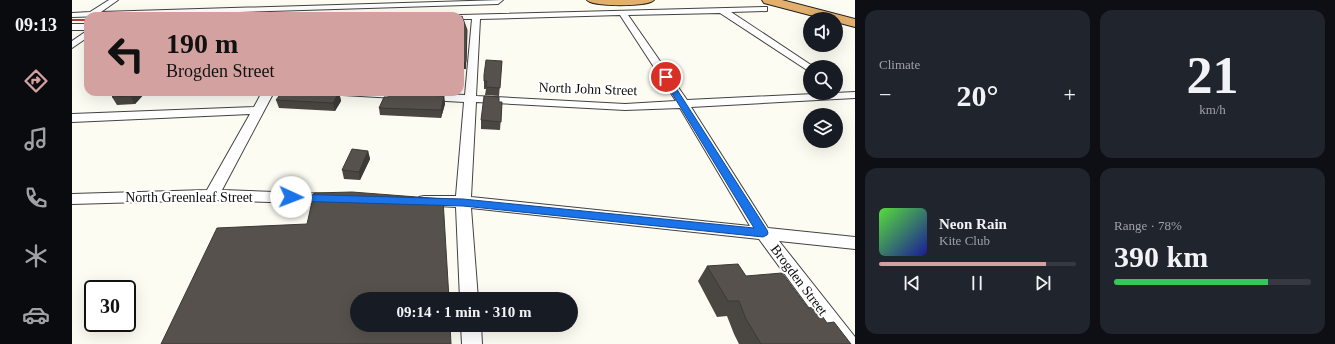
<!DOCTYPE html>
<meta charset="utf-8">
<style>
body{margin:0;font-family:Georgia,serif;background:#20242c;color:#f1f3f6;height:100vh;display:flex;flex-direction:column;font-size:15px;white-space:nowrap}
*{box-sizing:border-box;margin:0}
p{font-size:13px;color:#9ea1a6}
.icon{flex:none;width:22px;height:22px;fill:none;stroke:currentColor;stroke-width:2;stroke-linecap:round;stroke-linejoin:round}
.map{position:relative;flex:1;overflow:hidden}
.sheet{display:flex;flex-direction:column;gap:10px;padding:10px;background:#0d0f14;width:480px}
.sheet>*{flex:none}
.hud{position:absolute;left:12px;top:12px;width:380px;height:84px;border-radius:12px;box-shadow:0 4px 16px #0002;background:#d3a2a0;color:#111;overflow:hidden}
.controls{position:absolute;left:731px;top:12px;display:grid;gap:8px}
.controls a{display:grid;place-items:center;width:40px;height:40px;border-radius:50%;background:#171b24;box-shadow:0 4px 16px #0002;font-size:20px}
.speed{position:absolute;left:12px;top:280px;display:flex;gap:8px;font-size:20px;font-weight:700;text-align:center}
.speed>*{display:grid;place-content:center;width:52px;height:52px;border-radius:50%;background:#171b24;box-shadow:0 4px 16px #0002;line-height:1}
.speed .limit{border:2px solid #111;border-radius:6px;background:#fff;color:#111}
.pin{position:absolute;display:grid;place-items:center;width:34px;height:34px;color:#fff;margin:-17px;border:2px solid #fff;border-radius:50%;box-shadow:0 1px 4px #0007}
.me{position:absolute;width:44px;margin:-22px;rotate:92deg;stroke-linejoin:round;filter:drop-shadow(0 0 3px #0008)}
.turn{display:flex;align-items:center;gap:14px;height:84px;padding:0 16px;font-size:18px}
.turn .icon{width:52px;height:52px;stroke-width:2.5}
.turn b{display:block;font-size:28px;line-height:34px}
.big{font-size:30px;font-weight:700;line-height:1.1}
.sheet .card{flex:1;display:flex;flex-direction:column;justify-content:center;gap:6px;min-width:0;padding:0 14px;border-radius:12px;background:#20242c}
.sheet .dial{align-items:center;gap:0}
.dial b{font-size:52px;line-height:1}
.song{display:flex;align-items:center;gap:12px}
.cover{width:48px;height:48px;border-radius:6px;background:linear-gradient(135deg,hsl(110 70% 55%),hsl(240 70% 35%))}
.played{height:4px;border-radius:2px;background:linear-gradient(90deg,#d3a2a0 85%,#363941 85%)}
.keys{display:flex;justify-content:space-around;direction:ltr}
.heat{display:flex;justify-content:space-between;align-items:center;font-size:22px;direction:ltr}
.charge{height:6px;border-radius:3px;background:linear-gradient(90deg,#34c759 78%,#363941 0)}
.sheet .tiles{flex:1;display:grid;gap:10px;grid-template-columns:repeat(2,1fr)}
.trip{position:absolute;left:278px;top:292px;width:228px;height:40px;border-radius:20px;background:#171b24;box-shadow:0 4px 16px #0002;font-weight:700;line-height:40px;text-align:center}
main{display:flex;flex:1;min-height:0}
.dock{display:flex;flex-direction:column;width:72px;justify-content:space-around;align-items:center;background:#090b0e;color:#9ea1a6}
.dock .icon{width:28px;height:28px}
.dock .selected{color:#d3a2a0}
.dock b{font-size:18px;color:#f1f3f6}
.map>svg:first-child{display:block}
.lines{fill:none;stroke-linecap:round;stroke-linejoin:round}
.minor-casing{stroke:#424242;stroke-width:2}
.motorway-casing{stroke:#202020;stroke-width:2}
.minor{fill:#fff;fill-rule:evenodd}
.motorway{fill:#e2af6c;fill-rule:evenodd}
.rail{stroke:#ae4038;stroke-width:2}
.wall{fill:#4a4642}
.shaded-wall{fill:#3c3936}
.building{fill:#56514d;stroke:#3c3936}
.route{fill:#1a73e8;stroke:#114b97}
.labels{text-anchor:middle;dominant-baseline:central;stroke-width:4;stroke-linejoin:round;paint-order:stroke}
.street-label{font-size:14px;fill:#0f0f0f;stroke:#fff}
</style>
<main>
<nav class="dock">
<b>09:13</b>
<svg class="icon selected" aria-label="directions" viewBox="0 0 24 24"><path d="M12 3l9 9-9 9-9-9zM9 14v-3h6M13 9l2 2-2 2"/></svg>
<svg class="icon" aria-label="music" viewBox="0 0 24 24"><path d="M9 18V5l10-2v13"/><circle cx="6" cy="18" r="3"/><circle cx="16" cy="16" r="3"/></svg>
<svg class="icon" aria-label="phone" viewBox="0 0 24 24"><path d="M5 4h4l2 5-3 2q2 4 5 5l2-3 5 2v4C11 20 4 13 5 4z"/></svg>
<svg class="icon" aria-label="climate" viewBox="0 0 24 24"><path d="M12 3v18M4 7l16 10M4 17L20 7"/></svg>
<svg class="icon" aria-label="car" viewBox="0 0 24 24"><path d="M5 17H2v-5l4-1 3-4h7l3 4 3 1v5h-3M9 17h6M6 11h13"/><circle cx="7" cy="17" r="2"/><circle cx="17" cy="17" r="2"/></svg>
</nav>
<div class="map">
<svg width="783" height="344" viewBox="0 0 783 344">
<rect width="100%" height="100%" fill="#fdfcf3"/>
<g class="lines">
<defs>
<g id="minor">
<path d="M37,0h9l-17,12 402,-12 -5,4 -426,13v-4l18,-1z"/>
<path d="M692,7h3v4l-36,1 83,55h-4v5l-90,-59 -92,2 59,85 168,-8v6l-164,9 77,121 87,9v12l-76,-8 76,96v7h-19l-77,-105 -288,-31 7,91h-18l-4,-92 -37,-2 -3,-4 3,-4 5,-1h32l8,-94 -121,-7 -6,-3h69l59,3 7,-76h-12v-3h-3l3,-1zM548,15l56,86 -51,3 -149,-8 4,-77zM404,102l149,8 55,-2 70,118 -279,-29z"/>
<rect x="0" y="24" width="16" height="6"/>
<path d="M16,30v7l-16,11v-7z"/>
<path d="M190,92h12l-52,98 110,4 5,1 3,4 -3,4 -5,1 -120,-4 -140,4v-10l135,-4 43,-76 -178,8v-8l182,-7z"/>
<path d="M389,325h20l1,19h-20z"/>
</g>
<g id="motorway">
<path d="M515,0h67c-5,7 -62,7 -67,0z"/>
<path d="M690,0h20l73,19v8l-19,-5v-3h-11l-61,-16z"/>
</g>
</defs>
<use href="#minor" class="minor-casing"/>
<use href="#motorway" class="motorway-casing"/>
<use href="#minor" class="minor"/>
<use href="#motorway" class="motorway"/>
<path class="rail" d="M0,20h16"/>
</g>
<g class="wall">
<path d="M388,17l6,52h-3l-3,-11z"/>
<path d="M430,61l-3,35 -14,-1 1,-6h-2v-14z"/>
<path d="M45,92h29l-11,12 -18,1 -5,-8z"/>
<path d="M267,92l2,9 -6,10 -56,-3 -3,-8z"/>
<path d="M372,96l1,8 -4,14 -61,-3 -1,-7z"/>
<path d="M427,102h3l-2,28 -19,-1v-9z"/>
<path d="M296,151l2,8 -10,21 -16,-1 -2,-9z"/>
<path d="M635,266l39,10 62,32 19,15 24,21h-112l-5,-10 -7,-18 -10,1 -19,-36z"/>
</g>
<g class="shaded-wall">
<path d="M395,30l-1,39h-3v-6z"/>
<path d="M389,69v7l-1,4v-8z"/>
<path d="M62,92h12l-11,12 -5,-8z"/>
<path d="M267,92l2,9 -6,10 -2,-8z"/>
<path d="M372,96l1,8 -4,14v-8z"/>
<path d="M296,151l2,8 -10,21 -1,-8z"/>
</g>
<g class="building">
<path d="M390,16l5,14 -1,32 -3,1 -3,-11v-35z"/>
<path d="M414,60l16,1 -2,27 -14,-1 1,-6h-3v-6z"/>
<path d="M45,92h17l-4,4 -18,1z"/>
<path d="M210,92h57l-6,11 -57,-3z"/>
<path d="M318,93l54,3 -3,14 -62,-2 5,-11h4z"/>
<path d="M412,96l15,1v5h3l-1,20 -20,-2z"/>
<path d="M280,149l16,2 -9,21 -17,-2z"/>
<path d="M280,192l91,7 6,100h-92v26h93l1,19h-290l56,-116 90,-4 7,-31z"/>
<path d="M666,264l8,12 36,-3 26,35 8,-1 11,16 7,-1 17,22h-90l-15,-25 -7,-18h-11l-21,-35z"/>
</g>
<path class="route" d="M591,76l6,1 98,153 1,3 -1,2 -4,2 -300,-31 -172,-5 -5,-4 5,-3 172,5 291,29 -92,-151z"/>
<g class="labels">
<g class="street-label">
<text transform="translate(516 89) rotate(2)">North John Street</text>
<text x="117" y="197">North Greenleaf Street</text>
<text transform="translate(727 280) rotate(53)">Brogden Street</text>
</g>
</g>
</svg>
<div class="controls">
<a><svg class="icon" aria-label="sound" viewBox="0 0 24 24"><path d="M4 9h4l5-4v14l-5-4H4zM17 9q2 3 0 6"/></svg></a>
<a><svg class="icon" aria-label="search" viewBox="0 0 24 24"><circle cx="10" cy="10" r="6"/><path d="M15 15l6 6"/></svg></a>
<a><svg class="icon" aria-label="layers" viewBox="0 0 24 24"><path d="M12 4l9 5-9 5-9-5zM3 14l9 5 9-5"/></svg></a>
</div>
<div class="speed"><div class="limit">30</div></div>
<div class="pin" style="left:594px;top:77px;background:#d93025"><svg class="icon" aria-label="arrive" viewBox="0 0 24 24"><path d="M6 21V4h12l-3 4 3 4H6"/></svg></div>
<svg class="me" style="left:219px;top:197px" viewBox="-20 -20 40 40"><circle r="19" fill="#fff"/><path d="M0-13L10 11 0 6-10 11z" fill="#1a73e8"/></svg>
<div class="trip">09:14 · 1 min · 310 m</div>
<div class="hud">
<div class="turn"><svg class="icon" aria-label="left" viewBox="0 0 24 24"><path d="M17 20v-9H6M10 6l-5 5 5 5"/></svg><div><b>190 m</b>Brogden Street</div></div>
</div>
</div>
<section class="sheet">
<div class="tiles">
<div class="card"><p>Climate</p>
<div class="heat"><a>−</a><b class="big">20°</b><a>+</a></div>
</div>
<div class="card dial"><b>21</b><p>km/h</p></div>
<div class="card">
<div class="song"><i class="cover"></i><div><b>Neon Rain</b><p>Kite Club</p></div></div>
<div class="played"></div>
<div class="keys"><svg class="icon" aria-label="previous" viewBox="0 0 24 24"><path d="M18 5L8 12l10 7zM5 5v14"/></svg><svg class="icon" aria-label="pause" viewBox="0 0 24 24"><path d="M8 5v14M16 5v14"/></svg><svg class="icon" aria-label="next" viewBox="0 0 24 24"><path d="M6 5l10 7-10 7zM19 5v14"/></svg></div>
</div>
<div class="card"><p>Range · 78%</p><b class="big">390 km</b><div class="charge"></div></div>
</div>
</section>
</main>
